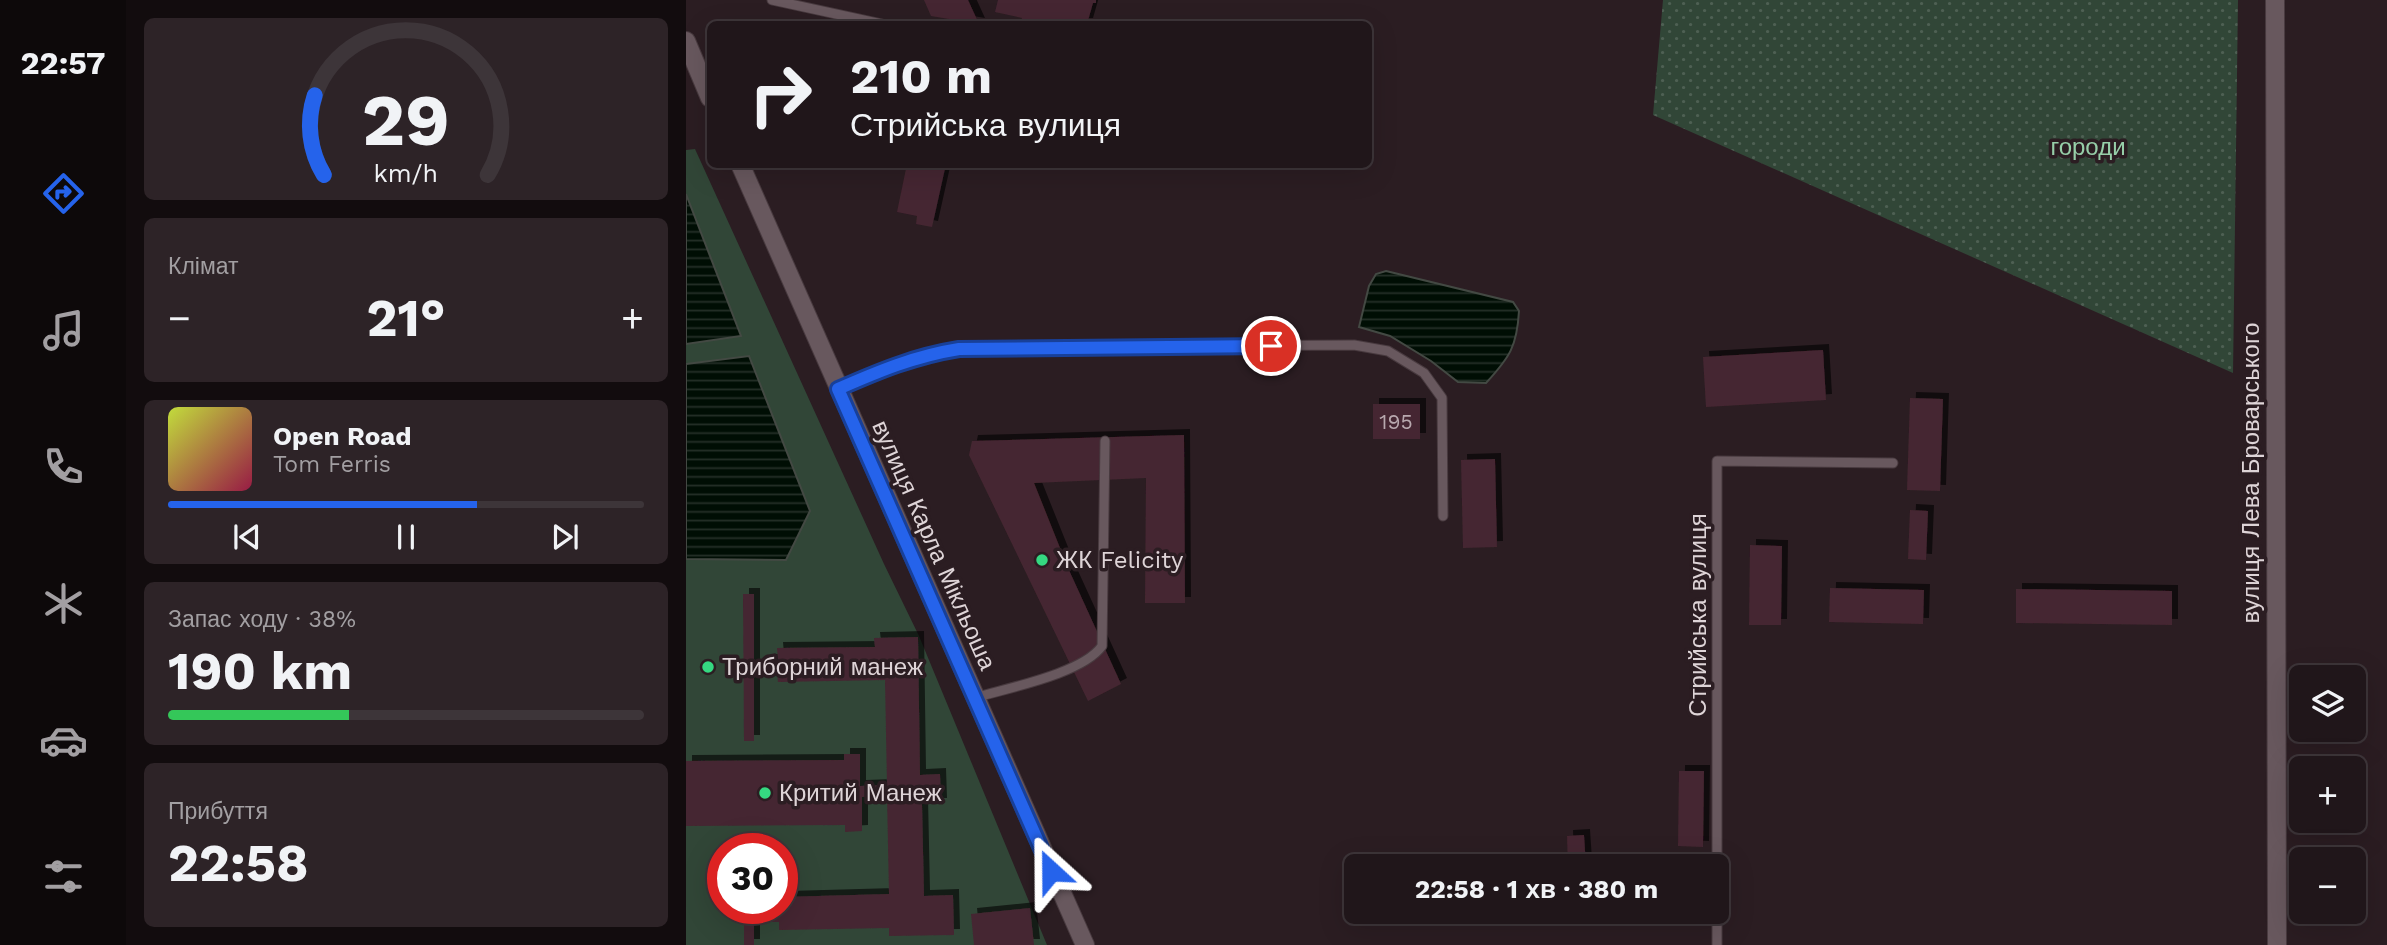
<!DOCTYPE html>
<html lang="uk">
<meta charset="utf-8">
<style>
body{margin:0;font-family:"Work Sans",sans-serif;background:#2d2327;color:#f1f3f6;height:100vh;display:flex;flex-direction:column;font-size:26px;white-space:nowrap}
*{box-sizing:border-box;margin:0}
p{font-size:23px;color:#a29fa2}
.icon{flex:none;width:38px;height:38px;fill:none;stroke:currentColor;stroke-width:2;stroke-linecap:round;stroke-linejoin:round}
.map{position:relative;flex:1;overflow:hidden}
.side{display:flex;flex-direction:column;gap:18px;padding:18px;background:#120c0e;width:560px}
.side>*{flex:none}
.banner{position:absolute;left:21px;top:21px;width:665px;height:147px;border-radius:10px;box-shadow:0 7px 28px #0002,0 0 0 2px #3d3539;background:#20161a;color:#f1f3f6;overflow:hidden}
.buttons{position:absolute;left:1603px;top:665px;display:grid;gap:14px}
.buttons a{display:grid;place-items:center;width:77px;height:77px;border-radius:10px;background:#20161a;box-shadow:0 7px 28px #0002,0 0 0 2px #3d3539;font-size:35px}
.speed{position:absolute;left:21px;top:833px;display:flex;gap:14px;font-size:35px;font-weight:700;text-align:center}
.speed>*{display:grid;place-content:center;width:91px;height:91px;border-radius:50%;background:#20161a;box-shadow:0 7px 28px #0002,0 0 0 2px #3d3539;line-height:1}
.speed .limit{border:10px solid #d22;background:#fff;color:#111}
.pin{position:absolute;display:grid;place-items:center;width:60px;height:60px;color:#fff;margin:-30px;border:4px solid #fff;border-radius:50%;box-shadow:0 2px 7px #0007}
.me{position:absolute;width:77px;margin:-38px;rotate:336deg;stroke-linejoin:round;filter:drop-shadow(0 0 5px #0008)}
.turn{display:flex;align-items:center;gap:24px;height:147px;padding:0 28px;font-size:32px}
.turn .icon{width:91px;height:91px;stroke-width:2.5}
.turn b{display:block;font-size:49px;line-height:60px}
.big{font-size:52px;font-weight:700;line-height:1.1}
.side .widget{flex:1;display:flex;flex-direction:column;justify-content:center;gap:10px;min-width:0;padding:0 24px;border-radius:10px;background:#2d2327}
.side .dial{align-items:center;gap:0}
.dial svg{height:182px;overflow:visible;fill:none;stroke:#3d3539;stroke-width:7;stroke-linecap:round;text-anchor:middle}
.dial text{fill:#f1f3f6;stroke:none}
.song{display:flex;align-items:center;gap:21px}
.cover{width:84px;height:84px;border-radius:10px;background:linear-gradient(135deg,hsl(70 70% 55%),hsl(340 70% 35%))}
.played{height:7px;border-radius:4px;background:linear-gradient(90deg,#2563eb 65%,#3d3539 65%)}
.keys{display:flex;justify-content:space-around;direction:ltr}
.heat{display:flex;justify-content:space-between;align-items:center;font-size:38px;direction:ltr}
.charge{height:10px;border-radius:5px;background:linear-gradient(90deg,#34c759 38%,#3d3539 0)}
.trip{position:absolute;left:658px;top:854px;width:385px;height:70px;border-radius:10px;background:#20161a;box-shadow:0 7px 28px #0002,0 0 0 2px #3d3539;font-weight:700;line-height:70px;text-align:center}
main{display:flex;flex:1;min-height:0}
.menu{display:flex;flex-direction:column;width:126px;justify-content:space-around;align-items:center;background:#0d090a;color:#a29fa2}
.menu .icon{width:49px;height:49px}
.menu .current{color:#2563eb}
.menu b{font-size:32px;color:#f1f3f6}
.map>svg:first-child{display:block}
.garden{fill:url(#garden-dots)}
.pitch{fill:#314637;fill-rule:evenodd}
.water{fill:url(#water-rules);stroke:#434943;stroke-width:2}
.building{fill:#452631;filter:url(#shadow)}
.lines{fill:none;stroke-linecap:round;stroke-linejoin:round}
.lane-casing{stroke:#483a3f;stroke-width:11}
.street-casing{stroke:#483a3f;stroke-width:20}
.lane{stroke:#68585e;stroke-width:9}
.street{stroke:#68585e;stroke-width:18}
.route-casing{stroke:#184099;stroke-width:18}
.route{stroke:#2563eb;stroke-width:12}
.poi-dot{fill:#35d881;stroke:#2b1d22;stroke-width:2.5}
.labels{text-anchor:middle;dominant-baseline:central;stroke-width:7;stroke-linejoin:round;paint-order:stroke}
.number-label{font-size:21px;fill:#b8a8ae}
.park-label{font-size:24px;fill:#96cea8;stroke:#2b1d22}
.street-label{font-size:24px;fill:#ded4d7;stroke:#2b1d22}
.poi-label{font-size:24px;fill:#ded4d7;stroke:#2b1d22;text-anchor:start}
</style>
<main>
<nav class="menu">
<b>22:57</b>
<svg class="icon current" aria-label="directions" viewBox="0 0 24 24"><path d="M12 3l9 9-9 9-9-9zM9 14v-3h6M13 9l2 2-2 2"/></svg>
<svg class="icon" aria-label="music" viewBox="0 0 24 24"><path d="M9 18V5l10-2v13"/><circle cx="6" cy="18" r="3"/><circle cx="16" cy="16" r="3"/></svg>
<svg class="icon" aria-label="phone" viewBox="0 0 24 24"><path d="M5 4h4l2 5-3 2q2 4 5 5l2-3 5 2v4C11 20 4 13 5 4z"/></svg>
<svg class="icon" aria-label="climate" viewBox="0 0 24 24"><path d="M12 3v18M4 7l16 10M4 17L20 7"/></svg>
<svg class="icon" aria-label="car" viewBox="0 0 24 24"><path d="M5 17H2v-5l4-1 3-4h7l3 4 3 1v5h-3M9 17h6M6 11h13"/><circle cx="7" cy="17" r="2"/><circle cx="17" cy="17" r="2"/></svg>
<svg class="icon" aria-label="filters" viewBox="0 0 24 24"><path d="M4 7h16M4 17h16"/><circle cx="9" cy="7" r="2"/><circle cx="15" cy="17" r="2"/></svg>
</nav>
<section class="side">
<div class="widget dial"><svg viewBox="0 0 100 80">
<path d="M14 69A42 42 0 1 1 86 69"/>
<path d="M14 69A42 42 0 0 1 10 34" stroke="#2563eb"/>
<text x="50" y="56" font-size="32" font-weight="700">29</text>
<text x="50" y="72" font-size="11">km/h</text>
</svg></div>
<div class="widget"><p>Клімат</p>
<div class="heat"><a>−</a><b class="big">21°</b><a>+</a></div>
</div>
<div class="widget">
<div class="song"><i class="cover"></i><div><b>Open Road</b><p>Tom Ferris</p></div></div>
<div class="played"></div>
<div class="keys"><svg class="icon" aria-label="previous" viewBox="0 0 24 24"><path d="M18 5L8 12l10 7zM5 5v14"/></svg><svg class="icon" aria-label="pause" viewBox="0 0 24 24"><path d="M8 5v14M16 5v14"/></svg><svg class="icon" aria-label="next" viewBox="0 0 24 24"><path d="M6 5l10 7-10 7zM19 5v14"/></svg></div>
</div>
<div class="widget"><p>Запас ходу · 38%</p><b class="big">190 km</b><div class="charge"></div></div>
<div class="widget"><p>Прибуття</p><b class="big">22:58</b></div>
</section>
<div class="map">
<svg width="1701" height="945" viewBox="0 0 1701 945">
<defs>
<pattern id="garden-dots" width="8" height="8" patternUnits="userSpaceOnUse" patternTransform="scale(1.75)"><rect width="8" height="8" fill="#314637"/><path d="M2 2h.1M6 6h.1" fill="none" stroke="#4e6053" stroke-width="1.8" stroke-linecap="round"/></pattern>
<pattern id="water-rules" width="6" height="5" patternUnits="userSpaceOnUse" patternTransform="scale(1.75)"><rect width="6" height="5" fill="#000e04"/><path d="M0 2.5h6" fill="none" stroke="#253028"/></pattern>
<filter id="shadow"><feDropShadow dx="6" dy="-6" stdDeviation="0" flood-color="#0009"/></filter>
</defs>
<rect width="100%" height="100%" fill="#2b1d22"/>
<path class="garden" d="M977,0h575l-5,373 -580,-258z"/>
<path class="pitch" d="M9,149l189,415 35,72 128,309h-361v-795zM37,849h59v59h-59z"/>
<g class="water">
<path d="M0,194l55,142 -55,8z"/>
<path d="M700,271l127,31 6,9c-2,35 -9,46 -33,72l-28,-1 -27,-21 -41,-25 -31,-9 10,-41 7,-12z"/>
<path d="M63,356l61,155 -24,49 -100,-1v-195z"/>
</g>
<g class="building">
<path d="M238,0h44l11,24 -48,-8z"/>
<path d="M312,0h98v3h-3l-6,21h-67l2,-6 -27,-6z"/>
<path d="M221,164h39l-14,63 -16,-3 1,-8 -20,-4z"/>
<path d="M1137,350l3,50 -120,7 -3,-50z"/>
<path d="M1224,398l33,1 -3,92 -33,-1z"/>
<rect x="687" y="404" width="47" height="35"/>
<path d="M498,435l1,168h-40l1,-125 -112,5 34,85 53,116 -33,17 -119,-246 3,-14z"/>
<path d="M809,459l2,88 -34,1 -2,-88z"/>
<path d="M1224,510l18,1 -2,49 -18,-1z"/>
<path d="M1064,545l32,1 -1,79h-32z"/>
<path d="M1144,588l94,2 -1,34 -94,-2z"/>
<path d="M1330,589l156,2v34l-156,-2z"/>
<path d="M57,594h11v147h-10z"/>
<path d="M232,637l2,138 20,-1 1,30h-19l2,92 29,-1 1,40 -65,1v-8l-110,2v-8h-10l-1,-13 14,-1v-11l107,-3 -2,-98 -25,1v34l-17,1v-7l-159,1v-65l158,-1v-6h16v32l27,-1 -2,-105 -107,2 -1,-9 -9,1v-14h10l-1,-12 98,-1 -1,-9z"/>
<path d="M993,771h25l-1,76 -25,-1z"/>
<path d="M898,835l2,31h-18l-1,-30z"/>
<rect x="58" y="908" width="10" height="37"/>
<path d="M344,908l4,37h-60l-3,-31z"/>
</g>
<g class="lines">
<defs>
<g id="lane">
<path d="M86,0l110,24"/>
<path d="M152,389c28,-12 57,-27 87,-34 23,-6 47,-7 70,-8l359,-2 34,6 36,22 18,25 1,118"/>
<path d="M288,698c33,-10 108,-24 128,-52l3,-205"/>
<path d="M1031,945v-484l176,2"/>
</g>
<g id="street">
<path d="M1589,0l2,945"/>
<path d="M0,41l24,57"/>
<path d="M54,164l345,781"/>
</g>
</defs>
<use href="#lane" class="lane-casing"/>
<use href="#street" class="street-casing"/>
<use href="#lane" class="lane"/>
<use href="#street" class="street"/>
</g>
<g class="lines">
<defs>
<path id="route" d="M365,871l-213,-482c41,-18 77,-33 121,-40l312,-3"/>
</defs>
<use href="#route" class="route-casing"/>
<use href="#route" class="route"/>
</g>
<g class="poi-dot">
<circle cx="356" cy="560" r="7"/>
<circle cx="22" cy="667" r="7"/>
<circle cx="79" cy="793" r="7"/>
</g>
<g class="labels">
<g class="number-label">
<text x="710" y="421">195</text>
</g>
<g class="park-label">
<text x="1402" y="147">городи</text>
</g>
<g class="street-label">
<text transform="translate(1565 473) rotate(-90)">вулиця Лева Броварського</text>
<text transform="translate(248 545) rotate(66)">вулиця Карла Мікльоша</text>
<text transform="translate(1012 615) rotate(-90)">Стрийська вулиця</text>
</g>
<g class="poi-label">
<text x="370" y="560">ЖК Felicity</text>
<text x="36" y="667">Триборний манеж</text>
<text x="93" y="793">Критий Манеж</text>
</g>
</g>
</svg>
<div class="buttons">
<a><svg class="icon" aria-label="layers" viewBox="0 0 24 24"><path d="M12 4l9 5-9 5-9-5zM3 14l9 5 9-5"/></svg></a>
<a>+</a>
<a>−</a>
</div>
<div class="speed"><div class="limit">30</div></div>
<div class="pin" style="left:585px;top:346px;background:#d93025"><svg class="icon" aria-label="arrive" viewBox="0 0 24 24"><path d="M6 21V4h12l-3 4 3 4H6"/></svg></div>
<svg class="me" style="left:365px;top:871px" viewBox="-20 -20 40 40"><path d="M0-17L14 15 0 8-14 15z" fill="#2563eb" stroke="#fff" stroke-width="4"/></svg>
<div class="trip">22:58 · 1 хв · 380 m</div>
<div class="banner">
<div class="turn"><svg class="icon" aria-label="right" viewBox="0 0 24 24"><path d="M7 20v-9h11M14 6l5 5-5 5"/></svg><div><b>210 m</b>Стрийська вулиця</div></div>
</div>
</div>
</main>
